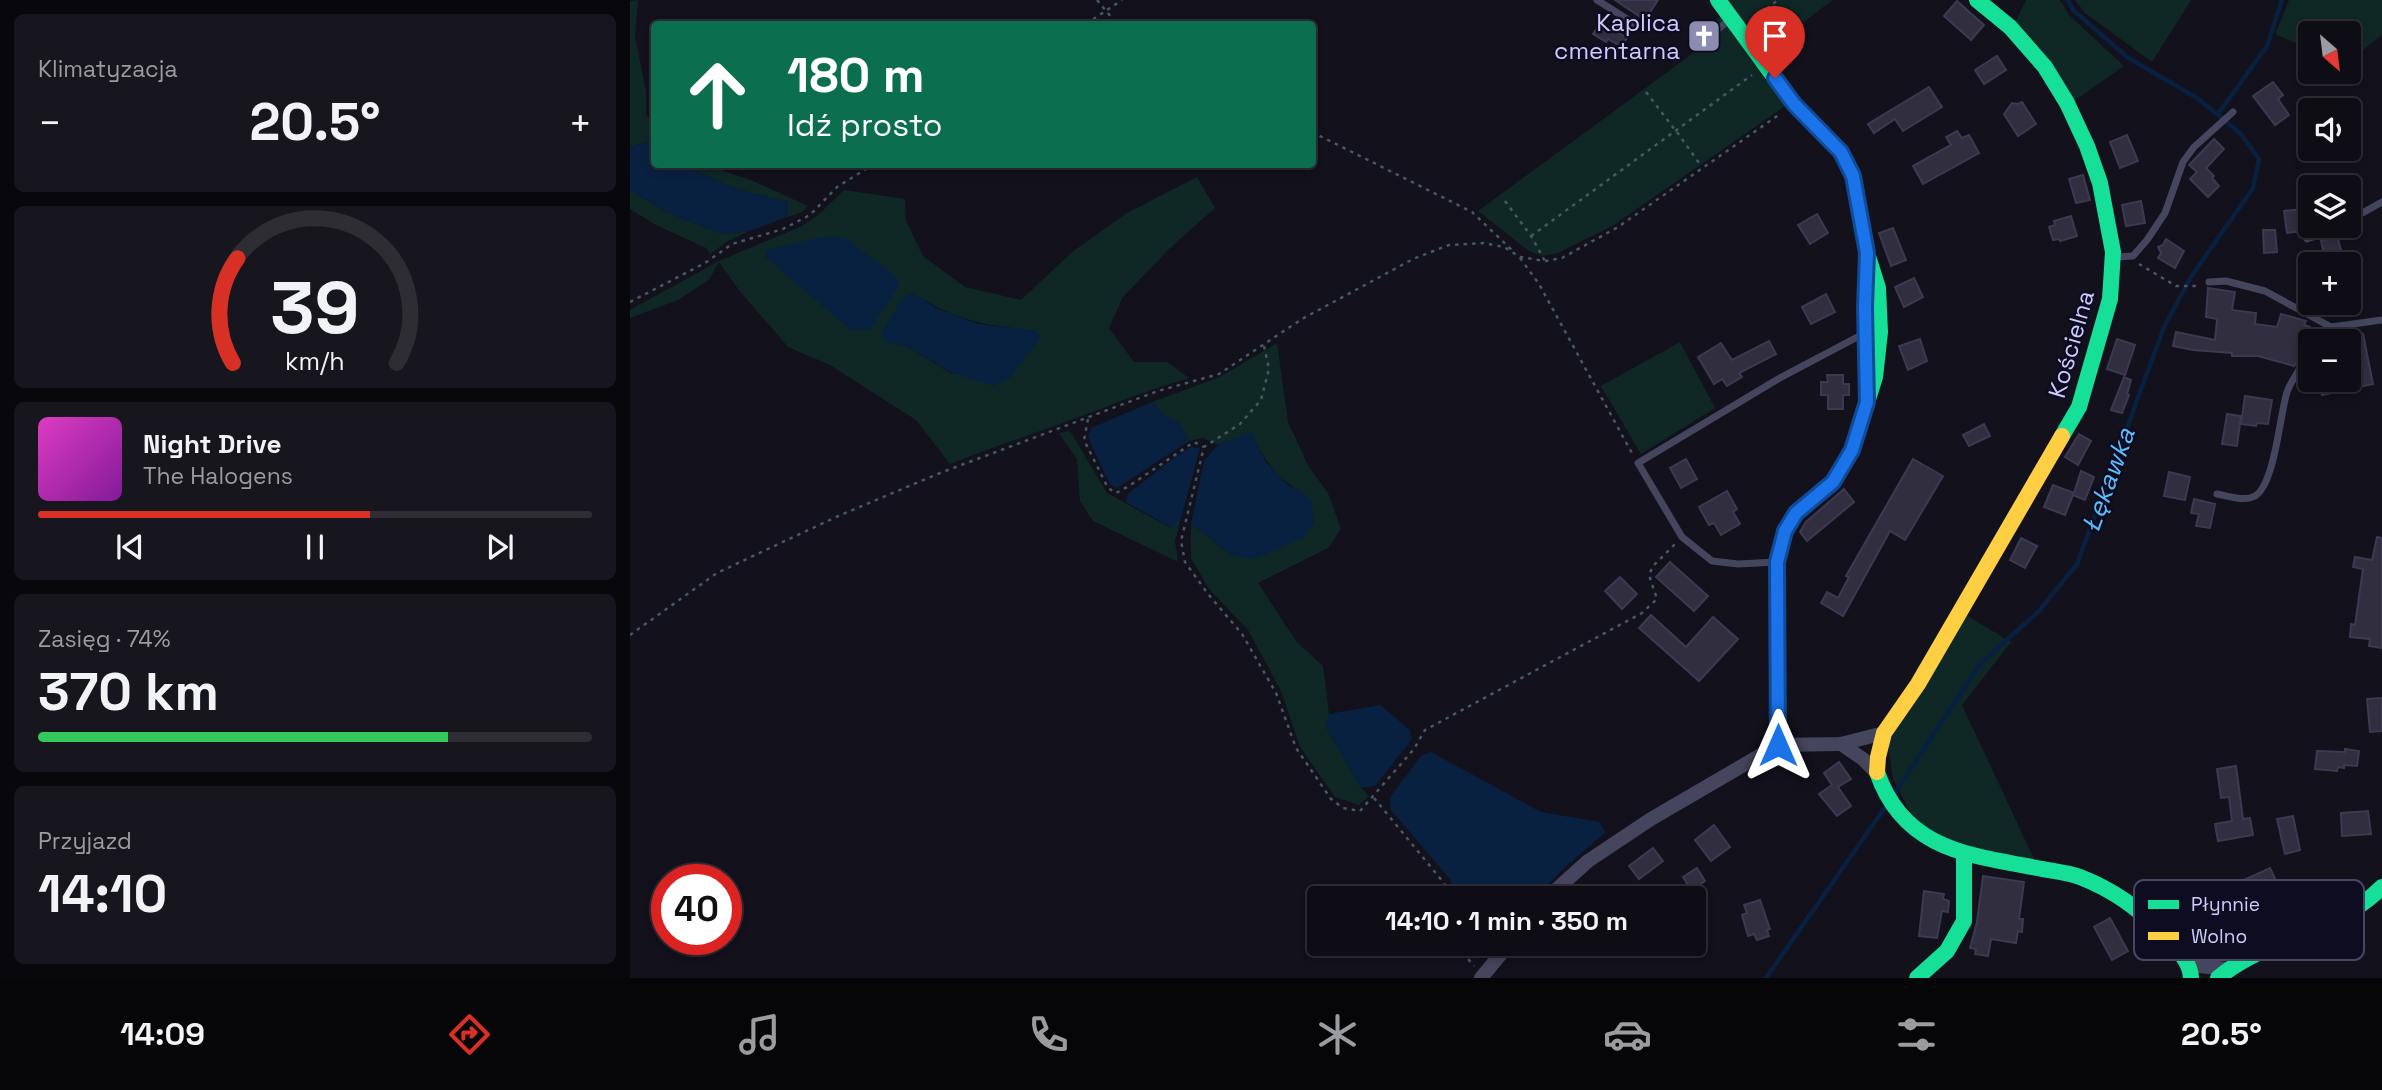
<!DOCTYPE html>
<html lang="pl">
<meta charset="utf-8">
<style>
body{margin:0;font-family:"Space Grotesk",sans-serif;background:#17161e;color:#f1f3f6;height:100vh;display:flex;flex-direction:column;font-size:26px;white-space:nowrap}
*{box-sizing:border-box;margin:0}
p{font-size:23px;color:#9b9ca0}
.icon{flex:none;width:38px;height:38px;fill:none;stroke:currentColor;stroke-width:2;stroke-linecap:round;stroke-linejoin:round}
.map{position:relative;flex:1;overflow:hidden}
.side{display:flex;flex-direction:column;gap:14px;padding:14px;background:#08070c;width:630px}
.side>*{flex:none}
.banner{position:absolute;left:21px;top:21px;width:665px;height:147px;border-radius:7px;box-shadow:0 4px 10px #0003,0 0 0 2px #2e2d34;background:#0b6e4f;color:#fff;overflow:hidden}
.needle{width:46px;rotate:152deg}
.controls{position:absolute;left:1668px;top:21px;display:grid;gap:14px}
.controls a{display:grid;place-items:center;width:63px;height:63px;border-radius:7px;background:#0e0d15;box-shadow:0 4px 10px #0003,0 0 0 2px #2e2d34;font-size:35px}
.speed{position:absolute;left:21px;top:864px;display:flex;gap:14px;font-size:35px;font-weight:700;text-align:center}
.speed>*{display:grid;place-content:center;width:91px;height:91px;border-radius:50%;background:#0e0d15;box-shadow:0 4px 10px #0003,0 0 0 2px #2e2d34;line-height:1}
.speed .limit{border:10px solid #d22;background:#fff;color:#111}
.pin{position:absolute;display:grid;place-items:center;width:60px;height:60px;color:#fff;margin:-72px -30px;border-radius:50% 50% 50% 0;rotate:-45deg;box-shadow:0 0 7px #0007}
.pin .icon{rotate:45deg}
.me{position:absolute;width:77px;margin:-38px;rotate:0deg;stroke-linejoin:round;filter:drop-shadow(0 0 5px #0008)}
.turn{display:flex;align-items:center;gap:24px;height:147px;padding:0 21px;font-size:32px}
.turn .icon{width:91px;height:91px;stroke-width:2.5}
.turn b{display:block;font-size:49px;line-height:60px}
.big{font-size:52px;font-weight:800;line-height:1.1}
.side .tile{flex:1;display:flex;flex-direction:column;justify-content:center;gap:10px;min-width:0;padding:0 24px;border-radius:10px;background:#17161e}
.side .dial{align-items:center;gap:0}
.dial svg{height:182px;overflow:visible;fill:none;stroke:#2e2d34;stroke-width:7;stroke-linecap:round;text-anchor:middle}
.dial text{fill:#f1f3f6;stroke:none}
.song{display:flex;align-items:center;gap:21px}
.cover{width:84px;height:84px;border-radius:10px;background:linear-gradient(135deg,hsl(310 70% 55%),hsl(290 70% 35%))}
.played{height:7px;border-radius:4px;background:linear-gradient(90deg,#d93025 60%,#2e2d34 60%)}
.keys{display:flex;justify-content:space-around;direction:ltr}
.heat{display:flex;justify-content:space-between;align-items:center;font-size:38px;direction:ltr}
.charge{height:10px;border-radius:5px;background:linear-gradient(90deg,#34c759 74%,#2e2d34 0)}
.trip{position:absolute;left:677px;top:886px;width:399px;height:70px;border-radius:7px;background:#0e0d15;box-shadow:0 4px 10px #0003,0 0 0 2px #2e2d34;font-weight:800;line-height:70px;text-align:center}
.dock{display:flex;height:112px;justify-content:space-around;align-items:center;background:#060508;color:#9b9ca0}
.dock .icon{width:49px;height:49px}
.dock .current{color:#d93025}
.dock b{font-size:32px;color:#f1f3f6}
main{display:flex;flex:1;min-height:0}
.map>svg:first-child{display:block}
.green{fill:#0f2826;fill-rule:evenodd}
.water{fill:#092140}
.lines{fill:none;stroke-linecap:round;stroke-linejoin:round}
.stream{stroke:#092140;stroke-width:4.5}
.building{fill:#302e3f;stroke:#3c3a51;stroke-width:2}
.path{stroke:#465864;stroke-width:2.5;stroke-dasharray:3.5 5;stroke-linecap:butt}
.lane{stroke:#45465d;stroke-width:7}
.street{stroke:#45465d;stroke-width:14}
.fast{stroke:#16e098;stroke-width:16}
.slow{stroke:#ffcf43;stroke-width:16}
.route-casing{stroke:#114b97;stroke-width:18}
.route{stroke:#1a73e8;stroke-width:12}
.labels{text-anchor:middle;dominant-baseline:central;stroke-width:5;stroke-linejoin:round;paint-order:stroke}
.poi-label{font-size:24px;fill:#ceccff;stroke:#0e0c21;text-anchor:end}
.street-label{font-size:24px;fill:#ceccff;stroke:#0e0c21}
.water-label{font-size:26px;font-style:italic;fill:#5abfff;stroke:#0e0c21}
.key{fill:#0e0c21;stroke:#484664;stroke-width:2}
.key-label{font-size:19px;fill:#ceccff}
</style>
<main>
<section class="side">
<div class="tile"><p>Klimatyzacja</p>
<div class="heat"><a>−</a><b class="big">20.5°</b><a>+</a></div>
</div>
<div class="tile dial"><svg viewBox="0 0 100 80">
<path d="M14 69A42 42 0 1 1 86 69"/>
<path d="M14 69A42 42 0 0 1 16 23" stroke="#d93025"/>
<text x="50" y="56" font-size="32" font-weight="700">39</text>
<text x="50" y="72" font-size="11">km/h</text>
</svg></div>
<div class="tile">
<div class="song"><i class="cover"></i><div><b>Night Drive</b><p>The Halogens</p></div></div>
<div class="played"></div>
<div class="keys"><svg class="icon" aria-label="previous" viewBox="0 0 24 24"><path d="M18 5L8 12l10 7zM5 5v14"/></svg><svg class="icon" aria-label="pause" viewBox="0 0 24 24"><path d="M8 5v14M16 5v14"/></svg><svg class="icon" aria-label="next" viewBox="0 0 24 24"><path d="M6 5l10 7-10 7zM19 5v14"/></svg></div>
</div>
<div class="tile"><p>Zasięg · 74%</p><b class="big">370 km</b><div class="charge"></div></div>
<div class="tile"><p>Przyjazd</p><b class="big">14:10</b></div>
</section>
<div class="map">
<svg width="1752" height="978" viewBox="0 0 1752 978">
<rect width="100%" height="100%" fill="#12111c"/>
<g class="green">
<path d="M8,0l-3,36 11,55v23l8,12v21l-6,-5 -18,5v-146z"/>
<path d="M1095,0h108l-69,51z"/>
<path d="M1396,0h34l9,15 55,51 -50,35 -59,-78z"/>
<path d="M1445,0h116l-39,62 -67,-49z"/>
<path d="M1659,0h93v35l-33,26 -1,-28h-38v24l-5,-10 -30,-13z"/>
<path d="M1092,15l66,89 -174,121 -56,28 -16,3 -13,-5 -51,-40 222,-163 -8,-11z"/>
<path d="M51,165h24l46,15 57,26 -6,6 -15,5 1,-15 -51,-13z"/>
<path d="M567,177l18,31 -45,40 -47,49 -14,31 25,34h33l22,16c-35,10 -68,23 -102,36 -45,17 -92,32 -137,50l-34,-44 -86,-55 -42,-18 -50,-58 -19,-27 -10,18 -31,20 -48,18v-8l89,-49 81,-34 17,-11 27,-26 61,9 1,22 17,35 42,31 56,13 51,-48 55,-39zM283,293c44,29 73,32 123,38l-84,43 -43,-27z"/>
<path d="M0,190l36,22 57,22 27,-3 -22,10 -18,13 -4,-6 -50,-23 -26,-16z"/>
<path d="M1050,342l35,66 -74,46 -40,-68z"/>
<path d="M647,343l11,79 21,45 19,26 13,36 -13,19 -70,35 38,58 27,25 6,48 -3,13 35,61 8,8 -10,9 -24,-8 -35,-50 -19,-56 -33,-61 -39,-41 -18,-31v-34l42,32 70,-64c-27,-12 -39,-34 -52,-59l-33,12 -15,-7 -14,3 -10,-18 -13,-6 -14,-15 68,-25z"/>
<path d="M440,431l37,62 64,35 10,-10 -6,23 3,21 -85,-41 -13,-20 -3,-42 -18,-26z"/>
<path d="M1334,614l47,28 -49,63 73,156 -57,-12 -43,-15 -21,-15 -21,-40 -5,-37z"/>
</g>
<g class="water">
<path d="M18,142l6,5v17l27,1 56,24 51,13 -1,15 -37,14 -27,3 -57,-22 -36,-22v-43z"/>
<path d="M191,237h23l52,39 4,9 -30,45h-19l-86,-73 2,-7z"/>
<path d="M283,293l25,16 41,15 57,7 4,7 -29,39 -17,9 -42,-13 -43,-26 -23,-5 -5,-8 22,-37z"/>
<path d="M522,402l14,15 13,5 10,19 -72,47 -7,-3 -22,-48 3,-9z"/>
<path d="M621,432l15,30 22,23 15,7 9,11 2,19 -11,16 -49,21 -21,-3 -42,-32 13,-63 14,-16z"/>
<path d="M561,447l9,1 -19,70 -9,10 -46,-26 2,-8 47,-37z"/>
<path d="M750,705l30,25 2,9 -37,47 -14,2 -35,-61 3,-13z"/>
<path d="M801,752l110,60 58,10 7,10 -41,35 -30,31h-80l-5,-19 -60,-70v-12l31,-41z"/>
</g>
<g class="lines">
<g class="stream">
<path d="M1588,114l49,-68 15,-46"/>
<path d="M1265,793l86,-130 58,-52 38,-47 87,-237 27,-50 62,-89 6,-29 -19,-26 -43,-35 -70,-41 -54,-47 -5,-10"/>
<path d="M1136,978l120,-172"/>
</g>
</g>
<g class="building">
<path d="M985,0h43l-13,20z"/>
<path d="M1327,1l27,24 -13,15 -27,-24z"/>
<path d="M971,22l26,16 -6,9 -13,-8 -2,3 -13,-8z"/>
<path d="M1079,25l8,10 -17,13 -8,-11z"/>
<path d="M1367,56l9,14 -22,14 -9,-14z"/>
<path d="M1643,82l10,13 -5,4 11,16 -14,10 -22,-29z"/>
<path d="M1299,87l13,20 -39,24 -8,-12 -21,14 -6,-9z"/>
<path d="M1392,102l14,22 -18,12 -14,-22 8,-11 6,1z"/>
<path d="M1327,131l5,7 7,-3 10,18 -56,31 -10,-18 38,-21 -5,-8z"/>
<path d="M1497,135l11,26 -18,7 -10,-26z"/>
<path d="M1584,139l10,10 -18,19 8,8 -2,2 7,8 -11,11 -18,-18 7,-7 -8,-7z"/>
<path d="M1453,175l7,25 -14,3 -7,-24z"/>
<path d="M1511,201l4,22 -19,3 -4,-21z"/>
<path d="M1674,209l1,2h5v19l-23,3 -3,-22z"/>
<path d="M1187,214l11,19 -18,11 -12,-19z"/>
<path d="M1441,216l6,20 -17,5 -1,-2 -6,1 -4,-13 6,-2 -1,-4z"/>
<path d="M1263,228l13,32 -15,6 -12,-33z"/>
<path d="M1633,230h12l2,22 -13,1z"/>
<path d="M1707,235l5,19 -17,4 -4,-17z"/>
<path d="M1536,239l18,12 -9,17 -17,-10 3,-5 -3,-6 5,-2z"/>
<path d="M1284,278l9,19 -19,10 -9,-20z"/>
<path d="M1578,288l27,4 -3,18 24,3 -1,11 22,3 4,-13 25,7 -2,4 6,2 -2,21 -14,18 -36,-10h-26v-3l-39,-3 -20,-4 3,-14 39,8 2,-21 -11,-2z"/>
<path d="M1196,294l9,18 -24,12 -9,-17z"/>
<path d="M1733,334l10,50 -51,11 -2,-13 28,-2v-4l4,-1 -4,-17v-21z"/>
<path d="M1290,339l7,22 -19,9 -9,-24z"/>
<path d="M1487,339l18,6 -10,30 -18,-6z"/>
<path d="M1139,341l7,13 -37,19 3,4 -15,9 -5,-7 -8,5 -16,-27 23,-14 11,17z"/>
<path d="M1197,375h16v9h6v11h-6v14h-15v-14h-7v-13h7z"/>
<path d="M1494,377l7,3 -4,14 2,1 -7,18 -11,-3z"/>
<path d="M1615,396l27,4 -4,24 -11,-1 -1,3 -15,-2z"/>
<path d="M1597,414l14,2 -4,30 -15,-2z"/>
<path d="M1354,424l6,12 -21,10 -6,-11z"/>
<path d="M1449,434l12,7 -13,24 -13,-8z"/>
<path d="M1056,459l11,20 -16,9 -11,-20z"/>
<path d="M1283,459l30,17 -38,64 -15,-9 -47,85 -22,-13 6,-11 11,6 11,-21 -3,-1z"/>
<path d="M1451,471l13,6 -9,23 -12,-5 -8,20 -21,-8 9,-22 21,8z"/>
<path d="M1539,472l21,5 -5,23 -21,-4z"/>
<path d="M1214,489l10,13 -47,39 -7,-9 6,-10z"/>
<path d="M1097,491l10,18 -4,3 7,12 -19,11 -7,-12 -5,2 -10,-18z"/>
<path d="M1564,499l21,5 -5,24 -14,-2 3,-12 -8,-1z"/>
<path d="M1747,537l5,1v110l-13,-2 1,-7 -20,-2 1,-13 4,1 8,-56 -10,-2 2,-10 17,3z"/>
<path d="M1391,538l16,8 -12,22 -15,-8z"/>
<path d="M1040,562l38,34 -14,15 -38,-34z"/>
<path d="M990,577l17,17 -15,15 -17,-18z"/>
<path d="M1021,615l35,32 27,-30 25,22 -39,42 -60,-53z"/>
<path d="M1752,698v33l-12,1 -3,-33z"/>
<path d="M1715,749l14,2 -2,15 -13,-1v3l-6,-1 -1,4 -22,-2 2,-18 28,1z"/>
<path d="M1209,762l12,17 -13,8 13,19 -14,10 -18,-22 13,-9 -8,-12z"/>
<path d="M1606,766l7,53 7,-1 3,17 -35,6 -3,-17 17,-3 -3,-24 -8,1 -4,-29z"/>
<path d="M1738,811l3,23 -29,2 -1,-23z"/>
<path d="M1663,816l7,34 -15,4 -8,-35z"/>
<path d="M1084,825l16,22 -19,14 -16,-21z"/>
<path d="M1023,848l10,13 -24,18 -10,-13z"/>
<path d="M1067,868l8,13 -14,9 -8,-13z"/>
<path d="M1640,868l22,47 23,-11 5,10 -44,16 -2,-4 -16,7 -23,-49z"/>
<path d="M1353,876l41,6 -5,37h4l-1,13 -4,-1 -2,12 -25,-4 -3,17 -13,-2 1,-5 -6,-1 7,-26z"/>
<path d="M1294,891l20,3 -1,5 6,2 -1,11 -6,-1 -5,27 -18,-2z"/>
<path d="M1130,900l10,29 -3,1 2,6 -12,4 -3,-6 -6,2 -6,-21 5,-2 -3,-8z"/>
<path d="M1480,918l18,33 -16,9 -18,-33z"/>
</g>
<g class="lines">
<g class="path">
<path d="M467,0l20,24"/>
<path d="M1123,19l25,-19"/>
<path d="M456,24l36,-24"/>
<path d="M1016,92l29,38"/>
<path d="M682,132l160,80 43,41"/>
<path d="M1047,132l22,31"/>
<path d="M875,201l26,35 14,25"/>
<path d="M901,236l221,-161"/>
<path d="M890,258l19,26 94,171"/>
<path d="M1509,264l37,22h24"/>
<path d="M0,302l75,-39 27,-19 51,-15 27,-14 27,-28 37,-23"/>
<path d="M634,346l5,23 -8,31 -21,24 -36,23 -23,94 4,21 23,32 34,40 34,59 20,55 35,51 12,9 17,3 54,-62 11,-19 217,-117 15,-14 -8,-24 4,-9 22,-22"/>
<path d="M458,419l-4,21 24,48 8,5 13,-7 65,-44 10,5"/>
<path d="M0,635l87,-62 119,-56 104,-44 218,-82 61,-17 83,-55 111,-60 36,-14 35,-2 20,4 16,10 25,4 17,-3 56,-31 162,-113"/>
<path d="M744,798l70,85 5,15"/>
<path d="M833,943l5,16 6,7"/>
</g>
<g class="lane">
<path d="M967,0l38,24"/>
<path d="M1088,29l13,-10"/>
<path d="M1718,221l34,-19"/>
<path d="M1677,239l27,-9 7,-4"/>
<path d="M1487,257l16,-1 14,-16 18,-27 18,-51 11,-15 39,-35"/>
<path d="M1236,274v97"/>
<path d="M1579,282l17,-1 39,10 66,36 51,-7"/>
<path d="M1690,341l11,-14"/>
<path d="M1587,494c12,2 27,8 38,2 20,-12 25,-83 32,-104 5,-13 15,-27 23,-38"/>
<path d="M1146,562l-38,2 -26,-3 -30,-24 -44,-74 140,-84 87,-46"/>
</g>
<g class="street">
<path d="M1211,744l22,15 14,14"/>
<path d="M917,898l41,-37 63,-42 127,-74 63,-1 43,-11"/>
<path d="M1560,965l37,4"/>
<path d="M851,978l29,-35"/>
</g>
<g class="fast">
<path d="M1088,0l76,104 47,48 12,24 14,77 11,35 2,44 -5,45 -9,29"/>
<path d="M1347,0l33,27 35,40 22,36 20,43 13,37 13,69 -3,47 -31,108 -17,29"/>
<path d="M1247,772c26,77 91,83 160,96 14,3 30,4 43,9 31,12 60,32 83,57 12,14 27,25 28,44"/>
<path d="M1287,978l30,-27 17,-30v-67"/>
<path d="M1588,978c51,-42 116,-43 164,-91"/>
</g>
<g class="slow">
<path d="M1148,745l-1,-183 8,-31 11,-18 37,-31 19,-32 14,-44"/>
<path d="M1247,772l1,-15 6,-24 34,-49 144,-248"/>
</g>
</g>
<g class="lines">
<defs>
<path id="route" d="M1145,78l19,26 47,48 12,24 14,77 -2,54 2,95 -15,48 -19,32 -37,31 -11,18 -8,31 1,183"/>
</defs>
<use href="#route" class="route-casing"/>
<use href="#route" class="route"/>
</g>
<defs>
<symbol id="church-square" viewBox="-11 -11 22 22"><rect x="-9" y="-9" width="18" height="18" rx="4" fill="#8c8bb0" stroke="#0e0c21"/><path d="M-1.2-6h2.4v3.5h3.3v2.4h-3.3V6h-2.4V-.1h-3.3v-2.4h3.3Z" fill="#fff"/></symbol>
</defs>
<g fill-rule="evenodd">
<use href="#church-square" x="1055" y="17" width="38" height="38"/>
</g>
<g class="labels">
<g class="poi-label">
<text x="1050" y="22">Kaplica<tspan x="1050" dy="28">cmentarna</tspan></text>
</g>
<g class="street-label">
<text transform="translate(1441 344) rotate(-74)">Kościelna</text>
</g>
<g class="water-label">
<text transform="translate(1478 480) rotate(-70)">Łękawka</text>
</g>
</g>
<rect x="1504" y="880" width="230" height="80" rx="10" class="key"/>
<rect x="1518" y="900" width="31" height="9" fill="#16e098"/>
<rect x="1518" y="932" width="31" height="8" fill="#ffcf43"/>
<g class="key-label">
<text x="1561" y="911">Płynnie</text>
<text x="1561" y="943">Wolno</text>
</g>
</svg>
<div class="controls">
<a><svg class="needle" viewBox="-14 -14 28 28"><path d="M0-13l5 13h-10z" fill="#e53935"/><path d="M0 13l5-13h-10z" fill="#9b9ca0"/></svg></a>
<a><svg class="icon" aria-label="sound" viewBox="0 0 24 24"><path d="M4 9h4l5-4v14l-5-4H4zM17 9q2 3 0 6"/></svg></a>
<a><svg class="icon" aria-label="layers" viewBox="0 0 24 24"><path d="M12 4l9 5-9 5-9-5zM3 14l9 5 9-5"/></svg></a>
<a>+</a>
<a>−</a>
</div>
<div class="speed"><div class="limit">40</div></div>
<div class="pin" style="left:1145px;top:78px;background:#d93025"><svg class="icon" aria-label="arrive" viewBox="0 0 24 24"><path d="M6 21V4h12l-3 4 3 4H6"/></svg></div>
<svg class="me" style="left:1148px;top:745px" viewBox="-20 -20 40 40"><path d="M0-17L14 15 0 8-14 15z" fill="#1a73e8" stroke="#fff" stroke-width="4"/></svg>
<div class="trip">14:10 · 1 min · 350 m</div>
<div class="banner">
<div class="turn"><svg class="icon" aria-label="ahead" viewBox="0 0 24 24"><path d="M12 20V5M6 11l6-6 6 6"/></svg><div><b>180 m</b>Idź prosto</div></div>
</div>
</div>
</main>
<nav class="dock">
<b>14:09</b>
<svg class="icon current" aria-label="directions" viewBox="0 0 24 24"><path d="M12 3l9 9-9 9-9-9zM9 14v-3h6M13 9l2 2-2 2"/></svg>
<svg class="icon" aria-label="music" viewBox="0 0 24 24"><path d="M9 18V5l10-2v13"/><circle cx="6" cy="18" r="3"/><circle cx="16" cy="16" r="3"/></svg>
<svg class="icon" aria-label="phone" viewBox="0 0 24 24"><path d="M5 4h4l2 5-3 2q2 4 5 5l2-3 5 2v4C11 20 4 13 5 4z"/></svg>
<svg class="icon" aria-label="climate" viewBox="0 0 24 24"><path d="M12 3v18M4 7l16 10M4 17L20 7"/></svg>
<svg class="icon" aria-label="car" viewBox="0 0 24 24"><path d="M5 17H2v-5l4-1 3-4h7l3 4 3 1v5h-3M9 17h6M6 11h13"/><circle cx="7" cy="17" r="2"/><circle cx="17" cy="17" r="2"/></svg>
<svg class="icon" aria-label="filters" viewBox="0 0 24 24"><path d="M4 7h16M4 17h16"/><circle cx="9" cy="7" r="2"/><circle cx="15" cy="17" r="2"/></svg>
<b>20.5°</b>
</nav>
